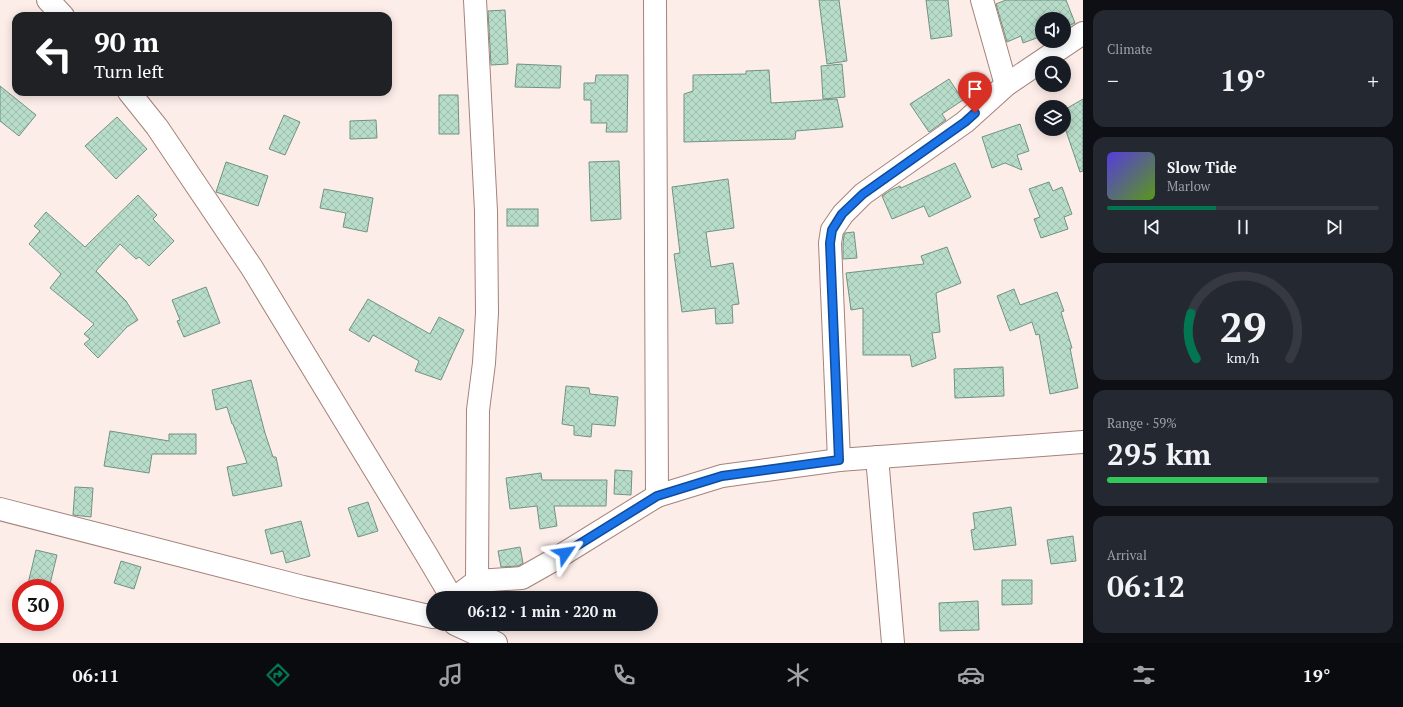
<!DOCTYPE html>
<meta charset="utf-8">
<style>
body{margin:0;font-family:"PT Serif",serif;background:#242831;color:#f1f3f6;height:100vh;display:flex;flex-direction:column;font-size:15px;white-space:nowrap}
*{box-sizing:border-box;margin:0}
p{font-size:13px;color:#9ea1a6}
.icon{flex:none;width:22px;height:22px;fill:none;stroke:currentColor;stroke-width:2;stroke-linecap:round;stroke-linejoin:round}
.map{position:relative;flex:1;overflow:hidden}
.side{display:flex;flex-direction:column;gap:10px;padding:10px;background:#0d0f14;width:320px}
.side>*{flex:none}
.top-card{position:absolute;left:12px;top:12px;width:380px;height:84px;border-radius:12px;box-shadow:0 2px 10px #0003;background:#202124;color:#fff;overflow:hidden}
.fabs{position:absolute;left:1035px;top:12px;display:grid;gap:8px}
.fabs a{display:grid;place-items:center;width:36px;height:36px;border-radius:50%;background:#171b24;box-shadow:0 2px 10px #0003;font-size:20px}
.speed{position:absolute;left:12px;top:579px;display:flex;gap:8px;font-size:20px;font-weight:700;text-align:center}
.speed>*{display:grid;place-content:center;width:52px;height:52px;border-radius:50%;background:#171b24;box-shadow:0 2px 10px #0003;line-height:1}
.speed .limit{border:6px solid #d22;background:#fff;color:#111}
.pin{position:absolute;display:grid;place-items:center;width:34px;height:34px;color:#fff;margin:-41px -17px;border-radius:50% 50% 50% 0;rotate:-45deg;box-shadow:0 0 4px #0007}
.pin .icon{rotate:45deg}
.me{position:absolute;width:44px;margin:-22px;rotate:58deg;stroke-linejoin:round;filter:drop-shadow(0 0 3px #0008)}
.turn{display:flex;align-items:center;gap:14px;height:84px;padding:0 16px;font-size:18px}
.turn .icon{width:52px;height:52px;stroke-width:2.5}
.turn b{display:block;font-size:28px;line-height:34px}
.big{font-size:30px;font-weight:800;line-height:1.1}
.side .widget{flex:1;display:flex;flex-direction:column;justify-content:center;gap:6px;min-width:0;padding:0 14px;border-radius:12px;background:#242831}
.side .dial{align-items:center;gap:0}
.dial svg{height:104px;overflow:visible;fill:none;stroke:#363941;stroke-width:7;stroke-linecap:round;text-anchor:middle}
.dial text{fill:#f1f3f6;stroke:none}
.song{display:flex;align-items:center;gap:12px}
.cover{width:48px;height:48px;border-radius:6px;background:linear-gradient(135deg,hsl(250 70% 55%),hsl(90 70% 35%))}
.played{height:4px;border-radius:2px;background:linear-gradient(90deg,#027651 40%,#363941 40%)}
.keys{display:flex;justify-content:space-around;direction:ltr}
.heat{display:flex;justify-content:space-between;align-items:center;font-size:22px;direction:ltr}
.charge{height:6px;border-radius:3px;background:linear-gradient(90deg,#34c759 59%,#363941 0)}
.trip{position:absolute;left:426px;top:591px;width:232px;height:40px;border-radius:20px;background:#171b24;box-shadow:0 2px 10px #0003;font-weight:800;line-height:40px;text-align:center}
.tab-bar{display:flex;height:64px;justify-content:space-around;align-items:center;background:#090b0e;color:#9ea1a6}
.tab-bar .icon{width:28px;height:28px}
.tab-bar .active{color:#027651}
.tab-bar b{font-size:18px;color:#f1f3f6}
main{display:flex;flex:1;min-height:0}
.map>svg:first-child{display:block}
.building{fill:url(#building-cross-hatch);stroke:#719381}
.lines{fill:none;stroke-linecap:round;stroke-linejoin:round}
.minor-casing{stroke:#a58279;stroke-width:24}
.minor{stroke:#fff;stroke-width:22}
.route-casing{stroke:#114b97;stroke-width:10}
.route{stroke:#1a73e8;stroke-width:7}
</style>
<main>
<div class="map">
<svg width="1083" height="643" viewBox="0 0 1083 643">
<defs>
<pattern id="building-cross-hatch" width="8" height="8" patternUnits="userSpaceOnUse"><rect width="8" height="8" fill="#b8dcca"/><path d="M0 0l8 8M0 8l8-8" fill="none" stroke="#9fbdad"/></pattern>
</defs>
<rect width="100%" height="100%" fill="#fdede9"/>
<g class="building">
<path d="M819,0h20l8,61 -20,3z"/>
<path d="M926,0h22l4,36 -21,3z"/>
<path d="M1006,0h60l9,23 -11,5v-9h-22v17l-19,7 -2,-7 -14,6 -11,-38z"/>
<path d="M505,10l3,54 -17,1 -3,-54z"/>
<path d="M517,64l44,2 -1,22 -45,-1z"/>
<path d="M842,64l3,33 -22,2 -2,-33z"/>
<path d="M769,70l2,33 66,-4 6,28 -47,4 -1,8 -111,3v-48l9,-3v-16l53,-1v-3z"/>
<path d="M596,75h32l-1,57h-21l1,-9h-16v-23h-7v-17h11z"/>
<path d="M949,79l14,21 -21,14 4,6 -17,12 -19,-28z"/>
<path d="M0,86l36,29 -17,21 -19,-15z"/>
<path d="M439,95h19l1,39h-20z"/>
<path d="M1083,99v72l-3,1 -16,-47v-15z"/>
<path d="M284,115l16,7 -15,33 -16,-6z"/>
<path d="M117,117l30,32 -31,30 -31,-33z"/>
<path d="M376,120l1,18 -27,1v-18z"/>
<path d="M1020,124l9,27 -12,4 5,15 -17,-7 -13,5 -10,-31z"/>
<path d="M619,161l2,58 -30,2 -2,-59z"/>
<path d="M226,162l42,14 -10,30 -42,-14z"/>
<path d="M955,163l16,34 -42,20 -5,-11 -32,13 -10,-23 9,-6 9,-4 1,2z"/>
<path d="M728,179l6,49 -28,4 5,35 22,-4 6,41 -7,1 1,18 -17,1 -1,-16 -33,4 -8,-58 6,-1 -8,-66z"/>
<path d="M1049,182l4,9 9,-4 10,27 -8,3 4,12 -27,9 -7,-19 6,-2 -11,-28z"/>
<path d="M324,189l49,9 -6,34 -24,-5 3,-14 -26,-5z"/>
<path d="M138,195l19,20 -4,4 21,22 -25,25 -10,-9 -3,2 -16,-15 -24,27 30,30 12,19 -11,7 -29,31 -14,-14 6,-5 -6,-5 10,-10 -44,-36 11,-14 -32,-30 11,-13 -6,-5 12,-14 39,35z"/>
<rect x="507" y="209" width="31" height="17"/>
<path d="M854,232l3,26 -14,1v-15l1,-9 1,-2z"/>
<path d="M947,247l14,36 -25,10 4,39 -8,1 4,25 -24,9 -2,-12h-47v-47l-12,2 -5,-37 78,-9 -3,-8z"/>
<path d="M206,287l14,36 -36,14 -7,-16 3,-1 -8,-20z"/>
<path d="M1014,289l6,16 37,-13 7,19 -3,1 11,36h-2l8,40 -28,6 -11,-60 -3,1 -4,-13 -22,9 -13,-35z"/>
<path d="M368,299l62,35 9,-17 25,13 -11,23 -12,27 -26,-9 4,-10 -46,-26 -4,7 -20,-12z"/>
<path d="M1003,367l1,29 -49,2 -1,-29z"/>
<path d="M251,380l14,53 8,24h3l6,29 -49,10 -6,-29 20,-4 -14,-39h-1l-5,-17 -11,3 -4,-20z"/>
<path d="M566,386l23,2 1,6 28,3 -3,29 -23,-2 -1,13 -17,-2v-9l-12,-2z"/>
<path d="M110,431l59,10v-7h27v20h-44l-3,19 -45,-7z"/>
<path d="M615,470l17,1 -1,24 -17,-1z"/>
<path d="M541,473l1,7h65l-1,26h-52l3,20 -17,3 -3,-23 -27,3 -4,-31z"/>
<path d="M75,487l18,1 -2,29 -18,-2z"/>
<path d="M368,502l10,29 -20,6 -10,-29z"/>
<path d="M1011,507l5,38 -42,5 -3,-20 4,-1 -2,-16z"/>
<path d="M301,521l9,35 -24,7 -3,-12 -12,3 -6,-24z"/>
<path d="M1073,536l3,25 -25,3 -4,-24z"/>
<path d="M520,547l3,16 -5,3 -17,1 -3,-16z"/>
<path d="M36,550l21,5 -8,33h-22z"/>
<path d="M121,561l20,6 -7,22 -20,-6z"/>
<path d="M1002,580h30v24l-30,1z"/>
<path d="M978,601l1,29 -39,1 -1,-28z"/>
</g>
<g class="lines">
<defs>
<g id="minor">
<path d="M48,0l15,16"/>
<path d="M475,0l11,211 1,102 -3,50 -6,47 -1,171"/>
<path d="M655,0l2,496"/>
<path d="M982,0l24,85"/>
<path d="M129,92l28,35 95,141 174,286 26,44"/>
<path d="M877,457l16,186"/>
<path d="M839,460l-9,-217 2,-13 11,-16 20,-20 102,-72 41,-37 77,-52"/>
<path d="M0,509l303,78 130,30"/>
<path d="M456,598l9,-8 12,-9 45,-3 30,-17 105,-65 65,-20 117,-16 244,-18"/>
<path d="M455,624l41,19"/>
</g>
</defs>
<use href="#minor" class="minor-casing"/>
<use href="#minor" class="minor"/>
</g>
<g class="lines">
<defs>
<path id="route" d="M565,553l92,-57 65,-20 117,-16 -9,-217 2,-13 10,-16 21,-20 102,-72 10,-9"/>
</defs>
<use href="#route" class="route-casing"/>
<use href="#route" class="route"/>
</g>
</svg>
<div class="fabs">
<a><svg class="icon" aria-label="sound" viewBox="0 0 24 24"><path d="M4 9h4l5-4v14l-5-4H4zM17 9q2 3 0 6"/></svg></a>
<a><svg class="icon" aria-label="search" viewBox="0 0 24 24"><circle cx="10" cy="10" r="6"/><path d="M15 15l6 6"/></svg></a>
<a><svg class="icon" aria-label="layers" viewBox="0 0 24 24"><path d="M12 4l9 5-9 5-9-5zM3 14l9 5 9-5"/></svg></a>
</div>
<div class="speed"><div class="limit">30</div></div>
<div class="pin" style="left:975px;top:113px;background:#d93025"><svg class="icon" aria-label="arrive" viewBox="0 0 24 24"><path d="M6 21V4h12l-3 4 3 4H6"/></svg></div>
<svg class="me" style="left:565px;top:553px" viewBox="-20 -20 40 40"><path d="M0-17L14 15 0 8-14 15z" fill="#1a73e8" stroke="#fff" stroke-width="4"/></svg>
<div class="trip">06:12 · 1 min · 220 m</div>
<div class="top-card">
<div class="turn"><svg class="icon" aria-label="left" viewBox="0 0 24 24"><path d="M17 20v-9H6M10 6l-5 5 5 5"/></svg><div><b>90 m</b>Turn left</div></div>
</div>
</div>
<section class="side">
<div class="widget"><p>Climate</p>
<div class="heat"><a>−</a><b class="big">19°</b><a>+</a></div>
</div>
<div class="widget">
<div class="song"><i class="cover"></i><div><b>Slow Tide</b><p>Marlow</p></div></div>
<div class="played"></div>
<div class="keys"><svg class="icon" aria-label="previous" viewBox="0 0 24 24"><path d="M18 5L8 12l10 7zM5 5v14"/></svg><svg class="icon" aria-label="pause" viewBox="0 0 24 24"><path d="M8 5v14M16 5v14"/></svg><svg class="icon" aria-label="next" viewBox="0 0 24 24"><path d="M6 5l10 7-10 7zM19 5v14"/></svg></div>
</div>
<div class="widget dial"><svg viewBox="0 0 100 80">
<path d="M14 69A42 42 0 1 1 86 69"/>
<path d="M14 69A42 42 0 0 1 10 34" stroke="#027651"/>
<text x="50" y="56" font-size="32" font-weight="700">29</text>
<text x="50" y="72" font-size="11">km/h</text>
</svg></div>
<div class="widget"><p>Range · 59%</p><b class="big">295 km</b><div class="charge"></div></div>
<div class="widget"><p>Arrival</p><b class="big">06:12</b></div>
</section>
</main>
<nav class="tab-bar">
<b>06:11</b>
<svg class="icon active" aria-label="directions" viewBox="0 0 24 24"><path d="M12 3l9 9-9 9-9-9zM9 14v-3h6M13 9l2 2-2 2"/></svg>
<svg class="icon" aria-label="music" viewBox="0 0 24 24"><path d="M9 18V5l10-2v13"/><circle cx="6" cy="18" r="3"/><circle cx="16" cy="16" r="3"/></svg>
<svg class="icon" aria-label="phone" viewBox="0 0 24 24"><path d="M5 4h4l2 5-3 2q2 4 5 5l2-3 5 2v4C11 20 4 13 5 4z"/></svg>
<svg class="icon" aria-label="climate" viewBox="0 0 24 24"><path d="M12 3v18M4 7l16 10M4 17L20 7"/></svg>
<svg class="icon" aria-label="car" viewBox="0 0 24 24"><path d="M5 17H2v-5l4-1 3-4h7l3 4 3 1v5h-3M9 17h6M6 11h13"/><circle cx="7" cy="17" r="2"/><circle cx="17" cy="17" r="2"/></svg>
<svg class="icon" aria-label="filters" viewBox="0 0 24 24"><path d="M4 7h16M4 17h16"/><circle cx="9" cy="7" r="2"/><circle cx="15" cy="17" r="2"/></svg>
<b>19°</b>
</nav>
